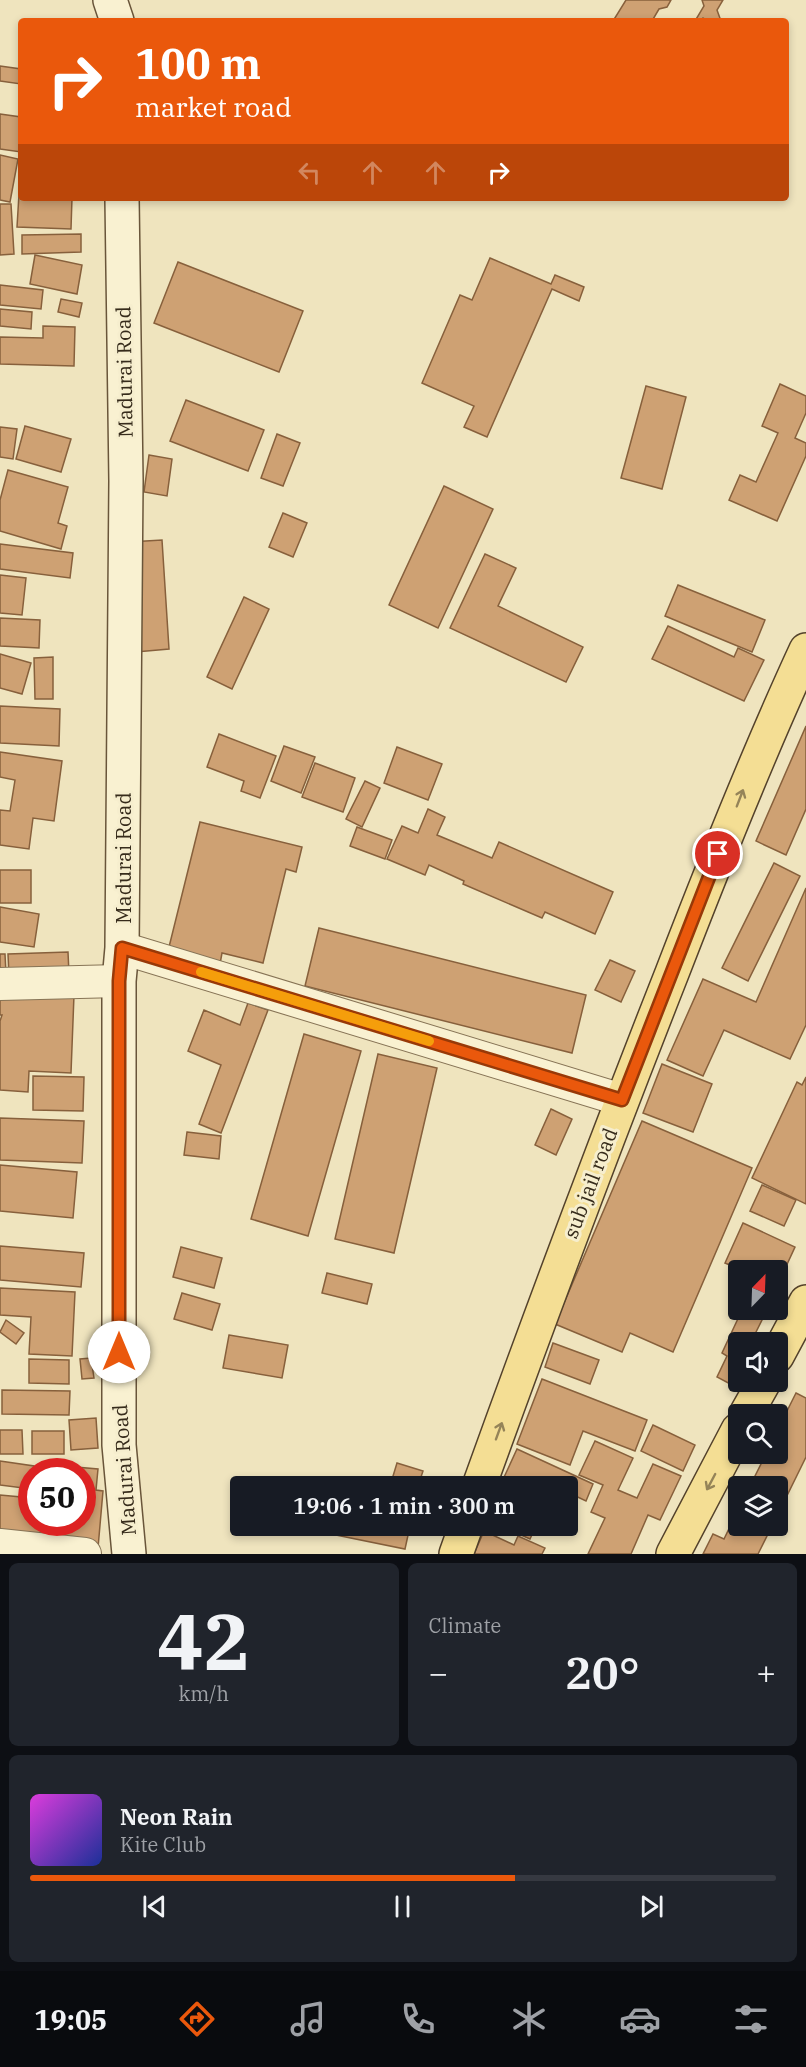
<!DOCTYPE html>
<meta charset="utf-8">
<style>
body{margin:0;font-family:"IBM Plex Serif",serif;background:#20242c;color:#f1f3f6;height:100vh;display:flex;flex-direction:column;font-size:22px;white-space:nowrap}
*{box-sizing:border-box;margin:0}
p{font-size:20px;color:#9ea1a6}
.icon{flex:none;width:33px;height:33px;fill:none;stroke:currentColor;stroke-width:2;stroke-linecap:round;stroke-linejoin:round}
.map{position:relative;height:1554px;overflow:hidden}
.panel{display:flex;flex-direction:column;gap:9px;padding:9px;background:#0d0f14;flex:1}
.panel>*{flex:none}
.top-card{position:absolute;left:18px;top:18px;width:771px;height:183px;border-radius:6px;box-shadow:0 3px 9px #0003;background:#ea580c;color:#fff;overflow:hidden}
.needle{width:39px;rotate:23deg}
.tools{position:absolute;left:728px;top:1260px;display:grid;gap:12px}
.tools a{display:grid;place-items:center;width:60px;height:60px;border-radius:6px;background:#171b24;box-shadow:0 3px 9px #0003;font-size:30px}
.speed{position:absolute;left:18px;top:1458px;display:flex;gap:12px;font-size:30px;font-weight:700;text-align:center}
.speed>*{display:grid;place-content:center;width:78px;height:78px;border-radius:50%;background:#171b24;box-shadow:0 3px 9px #0003;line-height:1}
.speed .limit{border:9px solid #d22;background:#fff;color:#111}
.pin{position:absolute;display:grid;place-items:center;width:51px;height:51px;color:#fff;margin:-26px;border:3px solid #fff;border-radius:50%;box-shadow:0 2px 6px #0007}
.me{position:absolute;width:66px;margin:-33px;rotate:0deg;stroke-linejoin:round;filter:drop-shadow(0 0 4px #0008)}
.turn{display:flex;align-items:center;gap:21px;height:126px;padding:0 18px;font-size:27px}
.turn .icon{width:78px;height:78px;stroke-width:2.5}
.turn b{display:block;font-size:42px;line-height:51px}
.lanes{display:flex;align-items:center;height:57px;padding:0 18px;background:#0003;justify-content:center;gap:30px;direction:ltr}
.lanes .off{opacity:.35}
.big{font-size:45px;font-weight:600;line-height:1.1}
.panel .widget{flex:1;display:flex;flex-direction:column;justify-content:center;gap:9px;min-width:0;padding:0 21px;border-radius:9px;background:#20242c}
.panel .dial{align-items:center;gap:0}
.dial b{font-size:78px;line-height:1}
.song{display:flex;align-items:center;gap:18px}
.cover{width:72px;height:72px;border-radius:9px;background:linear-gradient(135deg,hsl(300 70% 55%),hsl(230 70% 35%))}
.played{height:6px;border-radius:3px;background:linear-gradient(90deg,#ea580c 65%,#363941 65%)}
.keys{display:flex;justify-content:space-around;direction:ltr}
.heat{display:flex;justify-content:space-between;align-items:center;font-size:33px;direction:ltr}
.panel .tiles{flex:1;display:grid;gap:9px;grid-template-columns:1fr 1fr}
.widget:last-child{grid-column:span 2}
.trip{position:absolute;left:230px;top:1476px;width:348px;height:60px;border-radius:6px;background:#171b24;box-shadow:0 3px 9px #0003;font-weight:600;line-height:60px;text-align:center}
.tab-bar{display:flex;height:96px;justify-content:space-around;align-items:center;background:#090b0e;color:#9ea1a6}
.tab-bar .icon{width:42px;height:42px}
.tab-bar .on{color:#ea580c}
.tab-bar b{font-size:27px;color:#f1f3f6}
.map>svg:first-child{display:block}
.building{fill:#cea173;stroke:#87603c;stroke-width:1.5}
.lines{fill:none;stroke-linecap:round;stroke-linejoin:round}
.street-casing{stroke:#877456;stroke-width:34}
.secondary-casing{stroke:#69553a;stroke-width:36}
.primary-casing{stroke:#54422b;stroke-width:36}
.street{stroke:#f9f1d1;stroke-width:32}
.secondary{stroke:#f9f1d1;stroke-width:33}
.primary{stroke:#f4de94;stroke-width:33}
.oneway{stroke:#958458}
.route-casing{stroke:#983908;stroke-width:15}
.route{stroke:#ea580c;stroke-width:10}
.slow{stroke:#f59e0b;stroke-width:10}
.labels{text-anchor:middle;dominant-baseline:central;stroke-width:6;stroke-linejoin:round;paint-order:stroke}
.street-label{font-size:20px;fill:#362b1b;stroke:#f6eece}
</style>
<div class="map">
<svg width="806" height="1554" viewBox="0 0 806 1554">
<rect width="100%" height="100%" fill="#efe4be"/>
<g class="building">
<path d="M626,0h45l-4,7 -8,2 -7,12h-39z"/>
<path d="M702,0h21l-6,10 4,11h-13l-5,-3 -2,3h-6l9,-15z"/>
<path d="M0,66l21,3v15l-21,-3z"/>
<path d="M0,114l21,3v35l-21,-3z"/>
<path d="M0,155l18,4 -8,43 -10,-2z"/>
<path d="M19,194l2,4h51l-1,31 -54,-2z"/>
<path d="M0,204h11l3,50 -14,1z"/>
<path d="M81,234v18l-59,2v-19z"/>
<path d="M35,255l47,10 -5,29 -47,-10z"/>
<path d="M490,258l61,26 4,-9 29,12 -5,14 -27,-12 -65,148 -23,-10 10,-21 -52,-23 38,-88 12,5z"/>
<path d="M178,262l125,49 -24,61 -125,-49z"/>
<path d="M0,285l43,5 -2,19 -41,-4z"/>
<path d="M61,299l21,4 -3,14 -21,-5z"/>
<path d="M0,309l32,3 -1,17 -31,-3z"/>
<path d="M43,326l32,1 -1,39 -74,-2v-27l43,1z"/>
<path d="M780,384l26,12v17l-11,25 11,5v13l-29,65 -48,-21 11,-25 16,7 22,-49 -16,-7z"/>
<path d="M646,386l40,11 -24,92 -41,-11z"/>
<path d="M186,400l78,30 -16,41 -78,-30z"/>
<path d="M25,426l46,13 -10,33 -45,-13z"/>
<path d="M0,427l17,2 -4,30 -13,-2z"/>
<path d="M277,434l23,9 -17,43 -22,-8z"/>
<path d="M149,455l23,4 -5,37 -23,-4z"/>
<path d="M8,470l60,17 -10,36 9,3 -6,23 -61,-18v-31z"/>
<path d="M444,486l49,23 -55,119 -49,-23z"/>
<path d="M283,513l24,10 -14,34 -24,-10z"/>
<path d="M162,540l7,109 -33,3 -7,-110z"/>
<path d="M0,544l73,9 -3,25 -70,-9z"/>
<path d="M485,554l31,14 -18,38 85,41 -17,35 -116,-54z"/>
<path d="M0,575l26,3 -4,37 -22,-2z"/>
<path d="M678,585l87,35 -13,32 -87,-36z"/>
<path d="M244,597l25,12 -37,80 -25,-12z"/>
<path d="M0,618l40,2 -1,28 -39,-2z"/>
<path d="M668,626l66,31 4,-9 26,12 -20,41 -92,-42z"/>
<path d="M0,654l31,9 -9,31 -22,-6z"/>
<path d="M53,657v42h-18l-1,-41z"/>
<path d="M0,706l60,3 -1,37 -59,-3z"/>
<path d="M806,726v83l-20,46 -30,-14z"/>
<path d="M219,734l57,22 -16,42 -19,-7 3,-10 -37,-14z"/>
<path d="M284,746l31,11 -14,36 -30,-12z"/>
<path d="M397,747l45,17 -14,36 -44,-17z"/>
<path d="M0,752l62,9 -8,60 -21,-3 -4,31 -29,-4v-35l10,1 5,-31 -15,-3z"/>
<path d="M315,763l40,15 -12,34 -41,-15z"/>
<path d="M365,781l15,7 -18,39 -16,-8z"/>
<path d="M428,809l17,8 -8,18 55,23 7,-16 114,50 -18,42 -50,-22 -3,6 -79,-34 1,-3 -35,-16 -4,10 -38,-16 15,-33 16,7z"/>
<path d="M200,822l102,25 -6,25 -10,-3 -23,94 -41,-10 -2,11 -52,-13z"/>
<path d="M357,827l35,13 -7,19 -35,-13z"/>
<path d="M774,863l26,13 -52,105 -26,-13z"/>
<rect x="0" y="870" width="31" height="33"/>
<path d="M806,888v137l-16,34 -66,-29 -21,46 -36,-16 36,-81 53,23z"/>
<path d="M0,907l39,7 -5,33 -34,-5z"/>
<path d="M319,928l267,67 -14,58 -267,-67z"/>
<path d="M68,952l1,22 -60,2 -1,-22z"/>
<path d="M0,954h5l1,20h-6z"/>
<path d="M610,960l25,11 -14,31 -26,-12z"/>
<path d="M0,993l74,2 -3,78 -42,-2 -1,21 -28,-2v-69l2,-6h-2z"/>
<path d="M248,1003l20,7 -47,123 -22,-9 22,-59 -33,-14 16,-41 36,15z"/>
<path d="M304,1034l57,17 -53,185 -57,-17z"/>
<path d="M378,1054l59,14 -43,185 -59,-14z"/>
<path d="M662,1064l50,20 -19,48 -50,-19z"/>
<path d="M33,1076l51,1 -1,34 -50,-1z"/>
<path d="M806,1077v127l-54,-26 45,-96 5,3z"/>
<path d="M551,1109l21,10 -16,36 -21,-10z"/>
<path d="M0,1118l84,3 -2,42 -82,-3z"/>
<path d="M642,1121l110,47 -79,184 -43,-19 -8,19 -67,-28z"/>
<path d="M187,1132l34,4 -2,23 -35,-4z"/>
<path d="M0,1165l77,7 -4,46 -73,-7z"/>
<path d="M762,1185l34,15 -12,26 -34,-15z"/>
<path d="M743,1223l52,24 -18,39v-16h-35l-17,-7z"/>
<path d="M0,1246l84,7 -3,34 -81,-7z"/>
<path d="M181,1247l41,11 -8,30 -41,-11z"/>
<path d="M327,1273l45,11 -5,20 -45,-11z"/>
<path d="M0,1288l75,4 -3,64 -43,-2 2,-37 -31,-2z"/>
<path d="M182,1293l38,11 -8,26 -38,-11z"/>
<path d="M742,1310h25l-16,32h-13v31l-6,12 -15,-8 10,-21 -5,-3z"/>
<path d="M6,1320l18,13 -8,11 -16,-12z"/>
<path d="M229,1335l59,10 -6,33 -59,-10z"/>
<path d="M553,1343l46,17 -9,24 -45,-17z"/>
<path d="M91,1358l3,20 -12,1 -2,-20z"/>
<path d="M29,1359l40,1v24l-40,-1z"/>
<path d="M542,1379l105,41 -12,31 -52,-20 -13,34 -53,-21z"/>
<path d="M2,1390l68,1 -1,24 -67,-1z"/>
<path d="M796,1393l10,5v59l-29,59v-30h-27l16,-32h11v-23z"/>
<path d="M96,1418l2,30 -27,2 -2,-30z"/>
<path d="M653,1425l42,20 -12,26 -42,-20z"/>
<path d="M0,1430h22l1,24h-23z"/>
<rect x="32" y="1431" width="32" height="23"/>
<path d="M595,1441l38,17 -15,32 19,8 16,-34 28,12 -21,44 -12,-5 -17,39h-43l17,-36 -14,-6 12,-27 -24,-10z"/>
<path d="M517,1449l76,35 -7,17 -19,-9v-6h-67z"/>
<path d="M0,1461l34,5 -3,23 -31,-4z"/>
<path d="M397,1463l26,8 -5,15h-28z"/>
<path d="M41,1464l57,5 -2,21 7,1 -5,57 -98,-10v-43l32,3v24h50v-50h-42z"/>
<path d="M738,1510v16h34l-14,28h-55l10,-20 11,5z"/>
<path d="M312,1526h98l-5,23 -94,-19z"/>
<path d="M501,1526h35l-6,13z"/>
<path d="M484,1531l30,14 4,-9 27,12 -3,6h-68z"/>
</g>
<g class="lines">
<defs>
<g id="street">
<path d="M122,948l500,152"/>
<path d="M0,984l119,-3"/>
<path d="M0,1545l85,9"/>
</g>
<g id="secondary">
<path d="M110,0l7,21"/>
<path d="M122,198l4,283 -4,467 -3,33v464l10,109"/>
</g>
<g id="primary">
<path d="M777,1356l29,-54"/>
<path d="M746,1414l18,-32"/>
<path d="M479,1486c62,-172 126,-343 193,-513 42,-109 85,-217 134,-323"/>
<path d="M456,1554l10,-28"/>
<path d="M673,1554l65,-124"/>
</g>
</defs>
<use href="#street" class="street-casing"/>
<use href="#secondary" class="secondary-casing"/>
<use href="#primary" class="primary-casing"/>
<use href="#street" class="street"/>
<use href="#secondary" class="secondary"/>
<use href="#primary" class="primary"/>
</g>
<defs><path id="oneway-shaft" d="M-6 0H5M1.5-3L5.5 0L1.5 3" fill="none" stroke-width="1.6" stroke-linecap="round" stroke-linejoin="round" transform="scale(1.5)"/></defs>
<g class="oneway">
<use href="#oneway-shaft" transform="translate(740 798) rotate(-69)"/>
<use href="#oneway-shaft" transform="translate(499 1431) rotate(-70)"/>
<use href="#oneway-shaft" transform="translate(711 1482) rotate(118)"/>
</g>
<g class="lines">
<defs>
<path id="route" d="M119,1352v-371l3,-33 500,152 96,-246"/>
</defs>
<use href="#route" class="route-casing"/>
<use href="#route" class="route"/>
<path class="slow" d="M201,972l228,69"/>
</g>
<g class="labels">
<g class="street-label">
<text transform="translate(124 372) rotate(-91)">Madurai Road</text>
<text transform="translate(123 858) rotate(-90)">Madurai Road</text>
<text transform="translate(590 1183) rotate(-69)">sub jail road</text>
<text transform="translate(124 1470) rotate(-94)">Madurai Road</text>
</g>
</g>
</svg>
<div class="tools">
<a><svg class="needle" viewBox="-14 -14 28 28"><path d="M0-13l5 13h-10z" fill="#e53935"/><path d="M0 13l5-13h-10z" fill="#9ea1a6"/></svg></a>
<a><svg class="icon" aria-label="sound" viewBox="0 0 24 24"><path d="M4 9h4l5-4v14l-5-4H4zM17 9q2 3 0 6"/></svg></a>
<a><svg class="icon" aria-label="search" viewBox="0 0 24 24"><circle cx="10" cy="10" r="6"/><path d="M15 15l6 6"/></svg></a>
<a><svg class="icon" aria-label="layers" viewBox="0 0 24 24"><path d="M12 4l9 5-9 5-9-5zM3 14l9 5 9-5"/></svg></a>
</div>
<div class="speed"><div class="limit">50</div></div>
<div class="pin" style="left:718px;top:854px;background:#d93025"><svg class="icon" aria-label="arrive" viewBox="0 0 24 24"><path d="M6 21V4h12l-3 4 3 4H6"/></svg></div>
<svg class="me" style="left:119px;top:1352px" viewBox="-20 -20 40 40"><circle r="19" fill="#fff"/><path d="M0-13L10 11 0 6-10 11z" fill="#ea580c"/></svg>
<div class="trip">19:06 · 1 min · 300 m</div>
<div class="top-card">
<div class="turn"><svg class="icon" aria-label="right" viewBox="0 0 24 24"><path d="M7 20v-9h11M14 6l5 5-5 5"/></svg><div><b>100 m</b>market road</div></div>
<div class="lanes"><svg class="icon off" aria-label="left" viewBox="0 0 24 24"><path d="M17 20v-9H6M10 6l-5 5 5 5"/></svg><svg class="icon off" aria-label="ahead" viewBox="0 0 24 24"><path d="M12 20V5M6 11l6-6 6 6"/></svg><svg class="icon off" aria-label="ahead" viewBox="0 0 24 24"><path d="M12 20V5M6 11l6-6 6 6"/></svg><svg class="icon" aria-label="right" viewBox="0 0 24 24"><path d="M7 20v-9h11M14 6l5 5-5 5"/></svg></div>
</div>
</div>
<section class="panel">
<div class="tiles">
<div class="widget dial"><b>42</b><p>km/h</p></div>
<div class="widget"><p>Climate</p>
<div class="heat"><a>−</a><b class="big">20°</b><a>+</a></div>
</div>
<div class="widget">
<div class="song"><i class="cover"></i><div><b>Neon Rain</b><p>Kite Club</p></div></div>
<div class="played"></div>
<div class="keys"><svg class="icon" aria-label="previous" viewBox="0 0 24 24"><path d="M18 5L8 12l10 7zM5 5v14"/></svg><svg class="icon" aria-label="pause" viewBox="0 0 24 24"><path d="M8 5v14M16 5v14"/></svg><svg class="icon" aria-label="next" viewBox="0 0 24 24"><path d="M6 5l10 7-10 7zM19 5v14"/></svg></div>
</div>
</div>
</section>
<nav class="tab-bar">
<b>19:05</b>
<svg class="icon on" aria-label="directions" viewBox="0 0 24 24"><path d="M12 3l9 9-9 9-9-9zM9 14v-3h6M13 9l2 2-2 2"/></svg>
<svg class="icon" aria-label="music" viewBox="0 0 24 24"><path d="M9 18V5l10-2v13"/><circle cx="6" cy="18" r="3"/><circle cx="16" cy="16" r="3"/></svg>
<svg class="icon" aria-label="phone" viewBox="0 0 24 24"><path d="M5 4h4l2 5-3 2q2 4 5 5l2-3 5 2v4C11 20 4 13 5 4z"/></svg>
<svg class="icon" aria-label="climate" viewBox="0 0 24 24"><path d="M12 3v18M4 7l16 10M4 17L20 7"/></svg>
<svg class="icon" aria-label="car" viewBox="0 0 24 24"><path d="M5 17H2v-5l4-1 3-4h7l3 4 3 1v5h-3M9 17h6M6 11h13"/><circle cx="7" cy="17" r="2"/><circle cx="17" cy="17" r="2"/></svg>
<svg class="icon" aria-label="filters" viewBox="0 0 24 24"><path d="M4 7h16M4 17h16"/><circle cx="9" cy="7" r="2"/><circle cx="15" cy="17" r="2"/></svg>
</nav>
